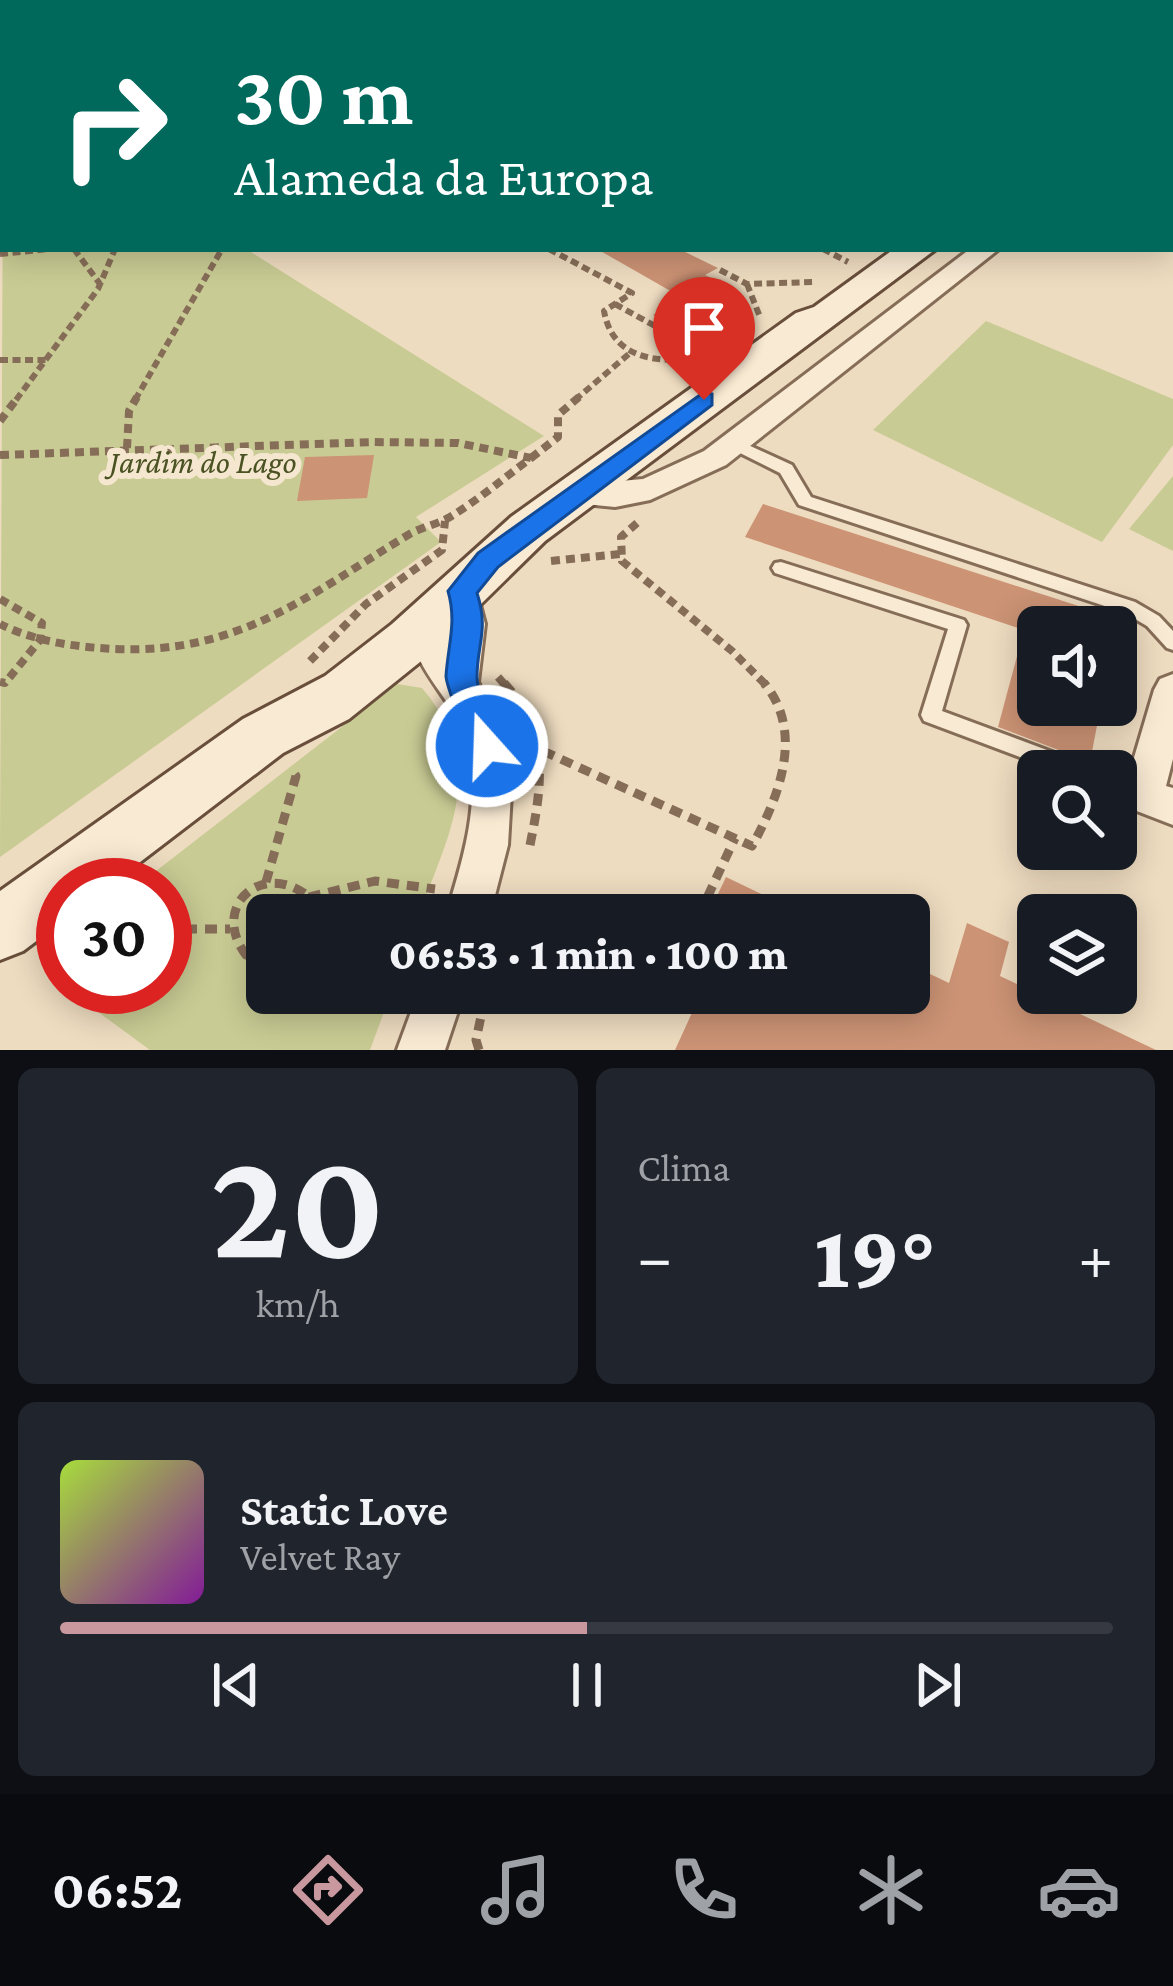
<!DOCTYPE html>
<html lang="pt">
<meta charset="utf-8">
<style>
body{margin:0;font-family:"Crimson Pro",serif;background:#20242c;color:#f1f3f6;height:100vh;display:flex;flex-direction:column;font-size:45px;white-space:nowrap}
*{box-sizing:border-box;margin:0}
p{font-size:39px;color:#9ea1a6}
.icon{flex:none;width:66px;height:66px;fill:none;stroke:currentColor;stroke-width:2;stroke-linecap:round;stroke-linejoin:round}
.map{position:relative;height:1050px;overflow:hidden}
.side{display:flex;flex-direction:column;gap:18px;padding:18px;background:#0d0f14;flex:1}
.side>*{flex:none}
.guide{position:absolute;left:0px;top:0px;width:1173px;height:252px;box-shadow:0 6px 30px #0003;background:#00695c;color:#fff;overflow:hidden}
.controls{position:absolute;left:1017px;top:606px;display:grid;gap:24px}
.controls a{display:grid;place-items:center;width:120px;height:120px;border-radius:18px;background:#171b24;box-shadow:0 6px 30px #0003;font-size:60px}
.speed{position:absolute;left:36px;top:858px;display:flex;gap:24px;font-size:60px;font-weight:700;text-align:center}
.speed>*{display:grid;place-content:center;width:156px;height:156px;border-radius:50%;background:#171b24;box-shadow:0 6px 30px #0003;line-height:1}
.speed .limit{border:18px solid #d22;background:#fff;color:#111}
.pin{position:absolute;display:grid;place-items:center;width:102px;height:102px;color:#fff;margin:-123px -51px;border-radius:50% 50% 50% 0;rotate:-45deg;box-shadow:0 0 12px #0007}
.pin .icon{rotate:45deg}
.me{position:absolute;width:132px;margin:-66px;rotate:340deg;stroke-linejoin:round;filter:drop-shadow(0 0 9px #0008)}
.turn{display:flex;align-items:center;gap:42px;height:252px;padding:0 36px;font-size:54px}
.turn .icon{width:156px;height:156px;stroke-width:2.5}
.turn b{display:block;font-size:84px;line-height:102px}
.big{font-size:90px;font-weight:800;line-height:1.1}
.side .card{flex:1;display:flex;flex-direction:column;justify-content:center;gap:18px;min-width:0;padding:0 42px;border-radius:18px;background:#20242c}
.side .dial{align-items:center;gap:0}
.dial b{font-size:156px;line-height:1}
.song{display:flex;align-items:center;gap:36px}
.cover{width:144px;height:144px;border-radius:18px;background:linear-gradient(135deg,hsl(80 70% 55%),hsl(290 70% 35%))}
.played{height:12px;border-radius:6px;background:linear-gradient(90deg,#c8989e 50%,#363941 50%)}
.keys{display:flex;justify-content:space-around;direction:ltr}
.heat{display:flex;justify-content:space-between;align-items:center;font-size:66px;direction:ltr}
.side .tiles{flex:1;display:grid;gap:18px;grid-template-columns:1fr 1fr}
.card:last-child{grid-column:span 2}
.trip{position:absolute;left:246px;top:894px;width:684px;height:120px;border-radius:18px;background:#171b24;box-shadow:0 6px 30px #0003;font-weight:800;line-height:120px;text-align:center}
.menu{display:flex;height:192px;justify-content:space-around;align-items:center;background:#090b0e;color:#9ea1a6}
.menu .icon{width:84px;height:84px}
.menu .current{color:#c8989e}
.menu b{font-size:54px;color:#f1f3f6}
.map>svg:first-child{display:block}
.green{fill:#c9cb94}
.building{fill:#cc9375}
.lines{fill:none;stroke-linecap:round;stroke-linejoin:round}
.service-casing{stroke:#866d58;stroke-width:6}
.minor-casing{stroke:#866d58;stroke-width:6}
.tertiary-casing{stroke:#866d58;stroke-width:6}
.secondary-casing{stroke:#684e3b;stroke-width:6}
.path-far3{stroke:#866d58;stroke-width:4.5;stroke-dasharray:6 3;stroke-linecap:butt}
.path-far2{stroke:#866d58;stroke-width:6;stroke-dasharray:8 4.5;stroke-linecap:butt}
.path-far1{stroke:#866d58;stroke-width:8;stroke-dasharray:9 6;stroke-linecap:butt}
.path{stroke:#866d58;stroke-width:9;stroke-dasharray:12 8;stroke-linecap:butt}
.service{fill:#f9ead3;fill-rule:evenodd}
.minor{fill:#f9ead3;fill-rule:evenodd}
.tertiary{fill:#f9ead3;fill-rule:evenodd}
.secondary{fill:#f9ead3;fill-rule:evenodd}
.route{fill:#1a73e8;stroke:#114b97;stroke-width:3}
.labels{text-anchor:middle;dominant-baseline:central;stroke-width:12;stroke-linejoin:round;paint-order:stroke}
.park-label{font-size:33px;font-style:italic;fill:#4a5223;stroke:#f5e7cf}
</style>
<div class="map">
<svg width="1173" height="1050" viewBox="0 0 1173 1050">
<rect width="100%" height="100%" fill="#eedcc0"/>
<g class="green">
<path d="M3,141v108h243l298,187 -128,81 25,25 -441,315z"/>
<path d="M986,321l187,78v46l-71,97 -229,-112z"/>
<path d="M1173,476v75l-44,-22z"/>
<path d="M397,684l25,4c67,79 27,144 -3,227h-152v78h124l-21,57h-220l-86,-63h101v-102h-27z"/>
</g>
<g class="building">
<path d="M597,249h82l39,19 -13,7 32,15 -26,17 13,7 -31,22 -40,-21 28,-18z"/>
<path d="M374,455l-7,43 -70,3 8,-44z"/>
<path d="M763,504l362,117 -1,6h-86v78h63l-11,57 -92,-35 26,-97 -279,-93z"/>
<path d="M726,877l79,38h-97z"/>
<path d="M967,923l42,19 -9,34 156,74h-481l26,-57h208v-29l40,19z"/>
</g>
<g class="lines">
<defs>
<g id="service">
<path d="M55,0h11l4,3h-12z"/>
<path d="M95,0h12l-3,3h-13z"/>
<path d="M396,0h12l4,3h-13z"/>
<path d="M735,439l57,26 19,32 324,105 24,14 14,15v19l-6,-2 -20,-22 -24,-14 -324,-107 -19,-32 -50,-25 -3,-4 3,-4z"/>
<path d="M781,562l183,58 3,5 -25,86 145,54 3,6h-33l-133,-50 -3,-6 27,-86 -173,-56 -3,-5 3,-5z"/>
</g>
<g id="minor">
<path d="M338,0h24l-26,3z"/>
<path d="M905,0h22l-24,3z"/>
<rect x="0" y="43" width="3" height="12"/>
<rect x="1170" y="217" width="3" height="15"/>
<path d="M970,249h29l-273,216 -76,35 -35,7 -51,-5 -5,-8 5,-8 79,-7 61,-28z"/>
<path d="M462,578l12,4 11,42 -7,58 29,62 5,32 -4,69 -18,70h-44c17,-55 36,-116 21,-173 -12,-47 -73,-85 -49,-132l13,-4 13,4 5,23 -4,-42 5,-9z"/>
<path d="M1173,674v85l-7,27 7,2v37l-44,-17 -6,-13 31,-105 6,-11z"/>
<path d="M418,993h46l-19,57h-48z"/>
</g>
<path id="tertiary" d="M580,0h27l2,3h-27z"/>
<path id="secondary" d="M894,249h42l-391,292 -115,113 -81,65 -66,34 -173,132h-47v36l-40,30 -23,9v-69l243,-172 82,-43 67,-52 119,-107 285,-204 18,-6z"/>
</defs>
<use href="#service" class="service-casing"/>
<use href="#minor" class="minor-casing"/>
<use href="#tertiary" class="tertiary-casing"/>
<use href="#secondary" class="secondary-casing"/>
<g class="path-far3">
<path d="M446,0l7,3"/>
<path d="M858,0l9,3"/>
<path d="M1013,2l9,-2"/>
<path d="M954,3l5,-3"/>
<path d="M1092,3l5,-3"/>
</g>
<g class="path-far2">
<path d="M74,249l26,35"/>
<path d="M549,249l83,44 -28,18c9,50 55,52 98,47"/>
<path d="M823,249l25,13"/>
<path d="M0,254l49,-5"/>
<path d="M720,270l27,14 68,-2"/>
<path d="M747,284l13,33"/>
<path d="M615,304l93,51"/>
<path d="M0,360h46"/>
<path d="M16,400l82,-111 17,-40"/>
<path d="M135,400l87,-151"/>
<path d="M575,400l55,-47"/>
</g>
<g class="path-far1">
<path d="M0,421l18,-24"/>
<path d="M127,448l2,-37 8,-14"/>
<path d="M0,455l373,-13 85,1 73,15c-27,20 -53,42 -81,59 -14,8 -29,10 -42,18 -101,61 -168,119 -293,114 -39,-2 -79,-7 -115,-25"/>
<path d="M531,458l27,-21v-22l21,-18"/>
<path d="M637,523l-16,14 1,24 110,90 35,35"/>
<path d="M551,561l69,-7"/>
<path d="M0,599l42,24 -2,17 -35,43 -5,-1"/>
<path d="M310,661l56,-57 76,-54 3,-29"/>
<path d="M498,677l8,9"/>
</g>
<g class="path">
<path d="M504,683c47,51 38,104 25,167"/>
<path d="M543,751l209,95c27,-49 53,-114 12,-163"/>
<path d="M266,882l30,-106 -5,-6"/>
<path d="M309,897l66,-16 60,8"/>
<path d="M699,915l36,-77"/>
<path d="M165,929h65"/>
<path d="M267,958l-21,-3c-37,-49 17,-96 63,-58l3,18"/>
<path d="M479,1050l-3,-10 10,-47"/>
</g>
<use href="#service" class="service"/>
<use href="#minor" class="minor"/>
<use href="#tertiary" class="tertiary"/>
<use href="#secondary" class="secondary"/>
</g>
<path class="route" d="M704,392l8,2v11l-214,162 -21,26c12,37 0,51 0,84 0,27 35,49 21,79l-11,4 -12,-4c-6,-13 -29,-70 -29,-80 2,-31 11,-54 2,-85l30,-38z"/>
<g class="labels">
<g class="park-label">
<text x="203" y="461">Jardim do Lago</text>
</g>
</g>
</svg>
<div class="controls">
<a><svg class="icon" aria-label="sound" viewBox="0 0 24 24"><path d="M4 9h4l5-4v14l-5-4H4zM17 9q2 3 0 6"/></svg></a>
<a><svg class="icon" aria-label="search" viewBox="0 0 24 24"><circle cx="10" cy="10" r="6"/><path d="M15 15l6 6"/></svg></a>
<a><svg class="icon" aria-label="layers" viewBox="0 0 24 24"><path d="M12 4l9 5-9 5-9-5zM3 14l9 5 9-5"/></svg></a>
</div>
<div class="speed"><div class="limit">30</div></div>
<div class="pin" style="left:704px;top:400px;background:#d93025"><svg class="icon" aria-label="arrive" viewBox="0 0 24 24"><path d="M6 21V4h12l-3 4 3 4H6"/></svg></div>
<svg class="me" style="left:487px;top:746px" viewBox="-20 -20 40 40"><circle r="17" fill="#1a73e8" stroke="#fff" stroke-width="3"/><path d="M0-11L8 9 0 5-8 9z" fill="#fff"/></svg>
<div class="trip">06:53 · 1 min · 100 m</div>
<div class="guide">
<div class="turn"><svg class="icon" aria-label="right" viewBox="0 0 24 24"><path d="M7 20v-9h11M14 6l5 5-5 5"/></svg><div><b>30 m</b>Alameda da Europa</div></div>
</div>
</div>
<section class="side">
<div class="tiles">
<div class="card dial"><b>20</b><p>km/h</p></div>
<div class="card"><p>Clima</p>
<div class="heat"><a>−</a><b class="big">19°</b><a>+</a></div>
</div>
<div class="card">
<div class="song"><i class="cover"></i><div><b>Static Love</b><p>Velvet Ray</p></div></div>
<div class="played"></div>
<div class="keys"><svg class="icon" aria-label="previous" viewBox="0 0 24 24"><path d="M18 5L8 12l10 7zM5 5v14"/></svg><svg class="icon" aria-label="pause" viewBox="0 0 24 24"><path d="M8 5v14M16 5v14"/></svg><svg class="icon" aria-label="next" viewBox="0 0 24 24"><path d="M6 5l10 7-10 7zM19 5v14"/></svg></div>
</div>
</div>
</section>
<nav class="menu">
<b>06:52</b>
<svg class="icon current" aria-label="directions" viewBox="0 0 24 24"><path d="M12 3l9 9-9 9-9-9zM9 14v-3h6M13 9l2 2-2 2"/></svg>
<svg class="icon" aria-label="music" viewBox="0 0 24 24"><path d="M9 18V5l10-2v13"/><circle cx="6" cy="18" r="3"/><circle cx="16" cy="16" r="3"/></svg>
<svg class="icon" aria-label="phone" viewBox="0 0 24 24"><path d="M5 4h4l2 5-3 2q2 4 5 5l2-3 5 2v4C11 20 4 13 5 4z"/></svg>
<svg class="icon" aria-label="climate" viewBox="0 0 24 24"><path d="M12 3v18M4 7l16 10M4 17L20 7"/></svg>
<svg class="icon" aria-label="car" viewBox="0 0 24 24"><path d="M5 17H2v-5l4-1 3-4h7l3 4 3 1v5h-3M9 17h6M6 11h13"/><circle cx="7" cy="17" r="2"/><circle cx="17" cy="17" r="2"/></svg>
</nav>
